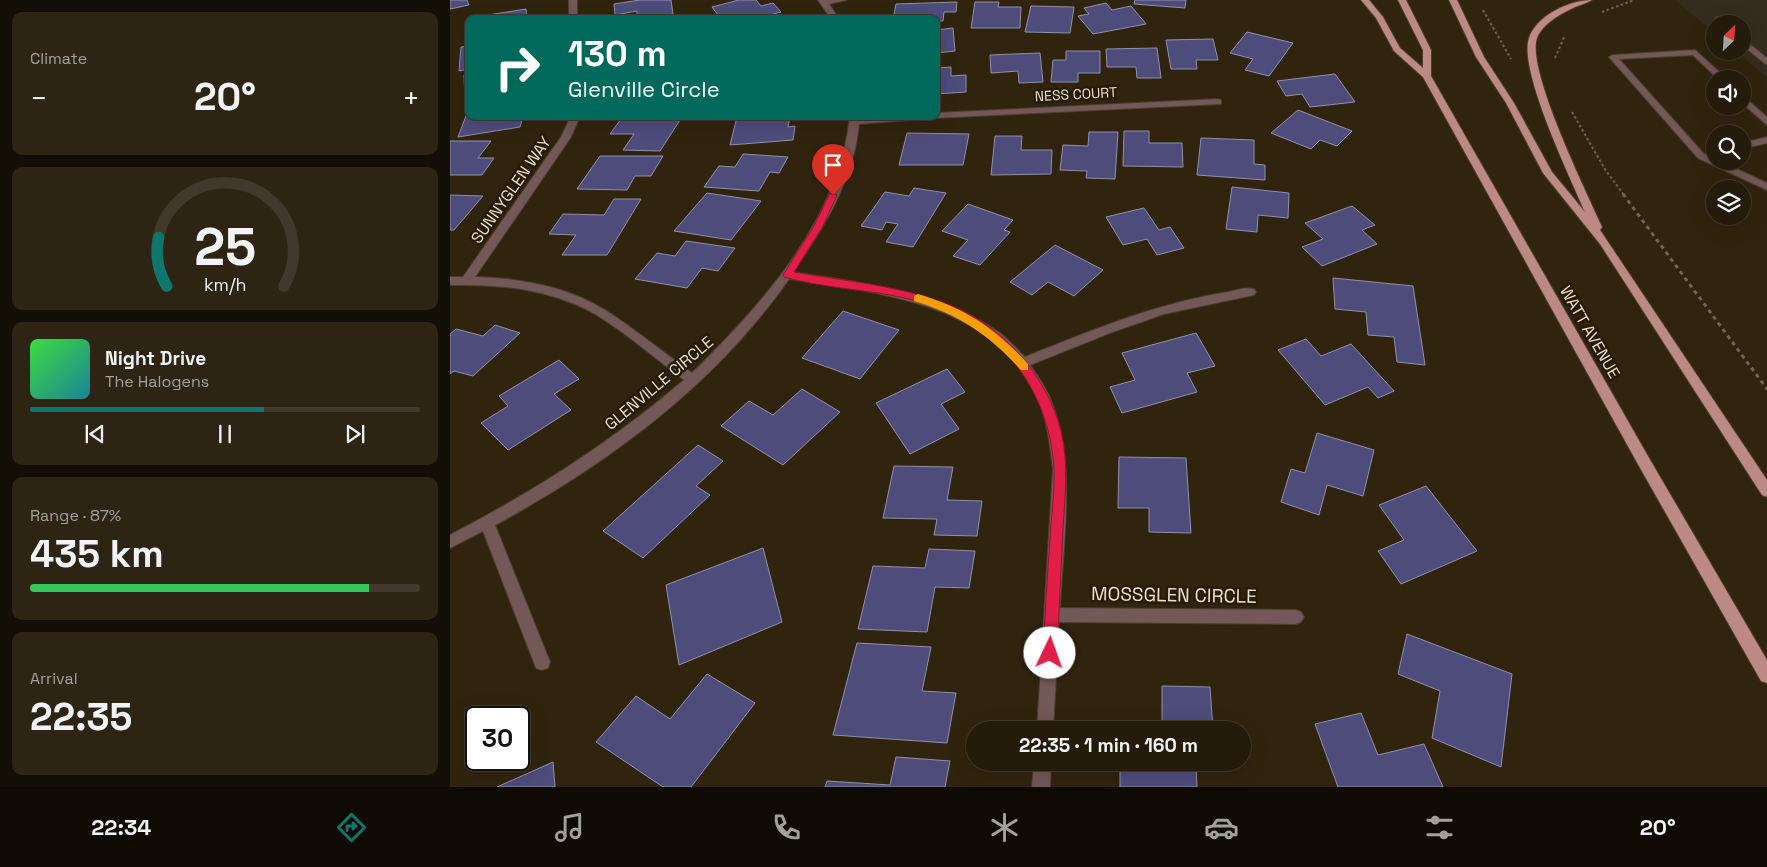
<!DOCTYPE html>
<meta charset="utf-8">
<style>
body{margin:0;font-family:"Space Grotesk",sans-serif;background:#2d2414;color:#f1f3f6;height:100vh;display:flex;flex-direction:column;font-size:19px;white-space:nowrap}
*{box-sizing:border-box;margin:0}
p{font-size:16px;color:#a3a19d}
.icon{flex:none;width:28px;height:28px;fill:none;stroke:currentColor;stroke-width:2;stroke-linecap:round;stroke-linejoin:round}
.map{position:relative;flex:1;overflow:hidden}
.details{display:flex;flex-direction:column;gap:12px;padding:12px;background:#140f06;width:450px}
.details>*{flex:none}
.banner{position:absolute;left:15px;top:15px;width:475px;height:105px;border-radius:10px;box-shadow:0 5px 20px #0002,0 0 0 1px #42392c;background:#00695c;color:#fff;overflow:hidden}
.needle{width:32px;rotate:25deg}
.fabs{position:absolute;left:1256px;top:15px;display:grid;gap:10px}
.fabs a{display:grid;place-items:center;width:45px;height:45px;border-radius:50%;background:#251b0b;box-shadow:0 5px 20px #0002,0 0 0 1px #42392c;font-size:25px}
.speed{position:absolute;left:15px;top:706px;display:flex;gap:10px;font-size:25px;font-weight:700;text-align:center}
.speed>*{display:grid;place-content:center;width:65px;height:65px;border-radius:50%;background:#251b0b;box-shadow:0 5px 20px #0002,0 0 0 1px #42392c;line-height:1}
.speed .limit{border:2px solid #111;border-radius:8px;background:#fff;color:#111}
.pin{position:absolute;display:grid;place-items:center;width:42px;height:42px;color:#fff;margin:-51px -21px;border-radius:50% 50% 50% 0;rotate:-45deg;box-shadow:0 0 5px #0007}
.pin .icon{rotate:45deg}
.me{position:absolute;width:55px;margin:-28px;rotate:3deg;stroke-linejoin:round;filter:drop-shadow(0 0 4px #0008)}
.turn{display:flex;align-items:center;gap:18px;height:105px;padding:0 20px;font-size:22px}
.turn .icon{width:65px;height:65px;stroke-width:2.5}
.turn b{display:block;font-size:35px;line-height:42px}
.big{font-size:38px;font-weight:600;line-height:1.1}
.details .widget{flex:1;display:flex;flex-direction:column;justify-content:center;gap:8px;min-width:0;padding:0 18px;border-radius:10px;background:#2d2414}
.details .dial{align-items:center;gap:0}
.dial svg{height:130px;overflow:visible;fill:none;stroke:#42392c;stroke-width:7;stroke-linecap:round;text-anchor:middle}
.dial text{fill:#f1f3f6;stroke:none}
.song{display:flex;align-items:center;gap:15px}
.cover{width:60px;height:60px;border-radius:8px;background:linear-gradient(135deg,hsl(120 70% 55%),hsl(190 70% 35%))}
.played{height:5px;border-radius:2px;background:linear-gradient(90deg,#0f766e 60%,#42392c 60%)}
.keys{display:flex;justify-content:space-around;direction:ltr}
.heat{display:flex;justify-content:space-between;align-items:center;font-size:28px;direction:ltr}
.charge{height:8px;border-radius:4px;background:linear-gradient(90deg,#34c759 87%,#42392c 0)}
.trip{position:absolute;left:516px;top:721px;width:285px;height:50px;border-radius:25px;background:#251b0b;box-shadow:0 5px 20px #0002,0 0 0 1px #42392c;font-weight:600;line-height:50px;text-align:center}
.tabs{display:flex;height:80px;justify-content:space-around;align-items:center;background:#0f0b04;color:#a3a19d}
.tabs .icon{width:35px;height:35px}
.tabs .on{color:#0f766e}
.tabs b{font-size:22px;color:#f1f3f6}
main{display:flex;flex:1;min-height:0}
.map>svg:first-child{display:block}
.commercial{fill:#362c1d}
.building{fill:#4d4c7b;stroke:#9091ab}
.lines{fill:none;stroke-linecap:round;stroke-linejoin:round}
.service-casing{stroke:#4b3e2b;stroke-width:2}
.minor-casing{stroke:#4b3e2b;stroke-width:2}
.primary-casing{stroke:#4b3e2b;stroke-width:2}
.path-far1{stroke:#706552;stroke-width:2;stroke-dasharray:2.5 2.5;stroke-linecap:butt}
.path{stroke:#706552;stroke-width:3;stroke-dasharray:4 4;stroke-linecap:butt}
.service{fill:#725856;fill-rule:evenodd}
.minor{fill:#725856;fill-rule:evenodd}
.primary{fill:#bd8985;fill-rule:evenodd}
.route{fill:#e11d48;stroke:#92132f}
.slow{fill:#f59e0b}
.labels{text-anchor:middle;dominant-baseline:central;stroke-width:5;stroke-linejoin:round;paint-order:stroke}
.far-street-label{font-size:14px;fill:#e9e1d4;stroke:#271b06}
.street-label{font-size:16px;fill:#e9e1d4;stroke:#271b06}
.near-street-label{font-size:19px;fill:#e9e1d4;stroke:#271b06}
</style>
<main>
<section class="details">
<div class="widget"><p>Climate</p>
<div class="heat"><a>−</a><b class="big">20°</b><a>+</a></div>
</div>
<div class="widget dial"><svg viewBox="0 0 100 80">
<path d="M14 69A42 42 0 1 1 86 69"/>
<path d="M14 69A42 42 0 0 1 9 39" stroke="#0f766e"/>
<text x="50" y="56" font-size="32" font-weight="700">25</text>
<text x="50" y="72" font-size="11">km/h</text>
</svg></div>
<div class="widget">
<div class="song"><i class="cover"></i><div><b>Night Drive</b><p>The Halogens</p></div></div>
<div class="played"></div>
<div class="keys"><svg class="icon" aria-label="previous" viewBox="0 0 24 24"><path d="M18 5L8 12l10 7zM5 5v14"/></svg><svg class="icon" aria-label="pause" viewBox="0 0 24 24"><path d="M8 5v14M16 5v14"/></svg><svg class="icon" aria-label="next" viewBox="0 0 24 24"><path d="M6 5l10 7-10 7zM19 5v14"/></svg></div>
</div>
<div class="widget"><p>Range · 87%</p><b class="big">435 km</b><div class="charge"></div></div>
<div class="widget"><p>Arrival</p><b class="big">22:35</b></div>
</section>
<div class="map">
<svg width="1317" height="787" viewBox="0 0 1317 787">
<rect width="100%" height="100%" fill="#31240f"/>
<path class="commercial" d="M1225,0h92v77l-31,-26h6v-27h-27v9z"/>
<g class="building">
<path d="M0,0h17l2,5 -19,4z"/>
<path d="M190,0h31l2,14 -30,5h-6v-8l-22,4 -1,-11z"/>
<path d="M289,0h17l5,6 12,-3 8,9 -26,7h-34l-9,-12z"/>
<path d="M685,0h51l-1,8 -51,-4z"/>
<path d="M507,2l-1,10h-12l-1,9h-7v-2h-43l3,-15z"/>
<path d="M525,2h24l-1,5h23l-1,21h-49z"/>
<path d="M656,3l6,7 19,-4 15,18 -53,10 -15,-18 11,-2 -5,-6z"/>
<path d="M581,6l43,1 -4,26 -45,-1z"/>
<path d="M76,9l1,10h-58v-1z"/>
<path d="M503,28l2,23 -19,2v-23z"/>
<path d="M797,32l46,11 -24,33 -24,-6 8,-11 -23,-6z"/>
<path d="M763,39l5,21h-22l1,9h-26l-5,-29z"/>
<path d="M19,46v23l-10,2 2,-24z"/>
<path d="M707,48l4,30h-24l-1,-11h-29l-1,-18z"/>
<path d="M616,51h34v22h-22v9h-27l2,-22h13z"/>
<path d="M590,53l3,29 -24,1 -1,-12 -27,2 -1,-18z"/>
<path d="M501,67v9l15,-1v17l-30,2v-26z"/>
<path d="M19,74v25l-4,1 -1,-25z"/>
<path d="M885,74l20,28 -45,5 -8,-13 -16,2 -9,-15z"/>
<path d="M19,108v8h54l-3,11 -62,10z"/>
<path d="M848,110l54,21 -15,15 -17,-6 -9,9 -40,-16z"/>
<path d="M340,116l-2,11 7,-1 -2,14 -63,5 7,-28z"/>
<path d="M171,119l59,1 -20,31 -37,-1 11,-16h-24z"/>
<path d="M674,131h25v12h33l1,24 -60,-1z"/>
<path d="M639,132h29l-3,47 -29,-1 1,-7 -27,-1 3,-25 25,1z"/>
<path d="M457,133l62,1 -6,31h-64z"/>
<path d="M545,136h27l-1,14h31l-1,24 -60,1z"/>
<path d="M751,138l53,2v24l11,1v15l-68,-5z"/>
<path d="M0,141h41l-13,17h16l-12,17h-32z"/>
<path d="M293,154l45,3 -9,16 -9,-1 -11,19 -55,-4 15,-21 16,1z"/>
<path d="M150,156h63l-12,20h-16l-8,14 -50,-1z"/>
<path d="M782,187l57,6 -1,25 -30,-3 -1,17 -31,-3z"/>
<path d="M464,188l32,5 -33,54 -27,-5 12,-18 -12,-2 -4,8 -21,-4 24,-34 24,4z"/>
<path d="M257,193l54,8 -30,39 -57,-9z"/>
<path d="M0,195l33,1 -29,34h-4z"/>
<path d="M164,199h27l-34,56h-45l14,-20 -27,-1 14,-20 41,1z"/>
<path d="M518,204l45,16 -9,10 6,2 -30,33 -27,-9 15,-16 -26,-9z"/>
<path d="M902,206l23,19 -13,5 15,14 -55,22 -20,-19 21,-8 -18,-16z"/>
<path d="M694,208l15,22 11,-3 14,21 -27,7 -10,-16 -24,6 -17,-28z"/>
<path d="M236,241l49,7 -17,23 -16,-3 -15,20 -52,-9 22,-26 18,3z"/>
<path d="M605,245l48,25 -29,26 -26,-14 -16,13 -22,-13z"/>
<path d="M883,278l80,8 12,79 -28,-3 -3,-25 -26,-2 -2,-23 -31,-3z"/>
<path d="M393,311l56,19 -39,49 -58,-21z"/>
<path d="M45,325l25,8 -47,43 -19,-5 -4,3v-40l6,-5 27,7z"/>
<path d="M746,333l19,33 -28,7 10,19 -75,21 -12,-26 25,-7 -13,-27z"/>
<path d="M856,339l15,17 30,-12 43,47 -16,7 -10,-11 -43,18 -47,-55z"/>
<path d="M109,360l20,19 -25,15 17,16 -63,40 -27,-27 27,-17 -9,-10z"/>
<path d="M497,369l18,23 -24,12 18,25 -49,25 -34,-51z"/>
<path d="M352,389l38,23 -57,53 -62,-39 28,-25 24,14z"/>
<path d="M867,433l57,17 -11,46 -36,-11 -8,30 -38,-13 10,-33 14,4z"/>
<path d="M248,445l25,16 -27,25 14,9 -67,63 -40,-27z"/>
<path d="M669,457l67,1 5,75 -42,-1v-24h-31z"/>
<path d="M444,466l59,1 -6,33 35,1 -5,35 -43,-1 3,-16 -54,-1z"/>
<path d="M976,486l51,65 -76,33 -23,-33 26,-11 -25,-35z"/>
<path d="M313,548l19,74 -103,43 -13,-80z"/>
<path d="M479,549l46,2 -6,37 -34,-1 -8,45 -69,-3 15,-63 52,2z"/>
<path d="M957,634l105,40 -11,93 -69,-29 8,-47 -42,-17z"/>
<path d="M407,643l74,4 -9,44 34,2 -9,50 -114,-8z"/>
<path d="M257,674l48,29 -64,84h-28l-67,-45 40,-46 34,23z"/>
<path d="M712,686l48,1 3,43h-51z"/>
<path d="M911,713l17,42 46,-11 19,43h-105l-23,-63z"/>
<path d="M446,757l54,4 -5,26h-120l2,-6 63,4z"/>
<path d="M103,762l2,25h-58z"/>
<path d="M670,762h94v4l-18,-1 1,22h-77z"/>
</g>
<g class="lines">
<defs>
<g id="service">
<path d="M1266,17h6l6,7h-9l-4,-5z"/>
<path d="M1292,38l25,20v7l-25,-20z"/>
<path d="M1245,50l32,29h-9l-25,-24 -74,4 85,95 11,5v2h5l47,22v7l-69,-32 -89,-101 4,-2z"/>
<path d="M1292,95l25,22v8l-25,-22z"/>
<path d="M1317,137v6l-25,6v-6z"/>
</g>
<g id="minor">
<rect x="119" y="0" width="8" height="19"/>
<path d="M368,0h28l-17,4 10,15h-8z"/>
<path d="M768,99l3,1v4l-286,14 -76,6c-5,55 -35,104 -66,148 71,11 146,19 207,61 9,7 17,16 25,24 65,-26 132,-54 203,-65 8,-2 18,-5 26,-3l2,3 -2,3 -90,19 -54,19 -80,32c7,10 15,21 20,33 27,63 13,143 10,210l236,2 5,2 3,5 -3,5 -5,2 -237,-2 -6,108h-16l16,-261c-3,-24 -6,-49 -15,-71 -42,-95 -159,-105 -249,-119 -74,106 -181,185 -294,246l55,137 -2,6 -6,2 -6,-2 -53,-137 -33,17v-13c86,-45 160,-92 234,-155 -28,-21 -59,-48 -89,-66 -44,-25 -95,-30 -145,-29v-8h13l98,-140 10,-21h9l-9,21 -96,140c43,1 92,9 130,33 30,19 58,42 87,63 71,-69 147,-154 158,-257h10l-1,3 77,-3v-3z"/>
<path d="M584,762h17l-1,25h-18z"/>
</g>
<g id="primary">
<path d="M911,0h8l14,17 17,31 23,20v-18l-25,-50h8l25,50v26l218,382 118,202v23l-6,-2 -122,-215 -216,-389 -29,-26 -18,-33z"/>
<path d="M999,0h8l27,57 30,46 38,69 33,40c-14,-33 -67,-142 -56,-174 8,-23 41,-38 63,-38 -5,3 -12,5 -17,7 -13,6 -33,17 -38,31 -11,32 50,155 65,189l-2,3 167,250v17l-5,-2 -162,-251 -57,-71 -37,-70 -30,-46z"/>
</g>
</defs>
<use href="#service" class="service-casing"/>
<use href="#minor" class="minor-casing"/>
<use href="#primary" class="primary-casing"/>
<g class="path-far1">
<path d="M1033,10l28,49"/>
<path d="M1152,12l32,-12"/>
<path d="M1105,58l10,-23"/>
<path d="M1122,112l34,59 18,24"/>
</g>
<path class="path" d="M1173,194l144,195"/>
<use href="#service" class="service"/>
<use href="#minor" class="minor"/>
<use href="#primary" class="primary"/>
</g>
<path class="route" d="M380,193l7,2 -14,31 -29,46c50,9 101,13 148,30 57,20 104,70 119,129 8,32 4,65 2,98 -2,41 -4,83 -6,124l-2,5 -5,2 -5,-2 -2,-5c2,-37 4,-75 7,-113 1,-23 5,-48 4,-72 -5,-74 -47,-134 -118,-161 -49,-18 -102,-16 -152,-30l-1,-2 31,-49z"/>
<path class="slow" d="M468,294c47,14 77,34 110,70v6h-7c-32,-35 -61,-55 -107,-69v-5z"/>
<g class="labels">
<g class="far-street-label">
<text transform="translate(626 94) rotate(-3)">NESS COURT</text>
</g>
<g class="street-label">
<text transform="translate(61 190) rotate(-55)">SUNNYGLEN WAY</text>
<text transform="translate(1140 332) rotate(60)">WATT AVENUE</text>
<text transform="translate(209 383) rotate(-40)">GLENVILLE CIRCLE</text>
</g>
<g class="near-street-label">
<text transform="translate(724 595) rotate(1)">MOSSGLEN CIRCLE</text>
</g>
</g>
</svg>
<div class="fabs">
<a><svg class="needle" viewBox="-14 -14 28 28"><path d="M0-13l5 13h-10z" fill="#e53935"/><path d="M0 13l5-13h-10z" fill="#a3a19d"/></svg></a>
<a><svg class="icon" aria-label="sound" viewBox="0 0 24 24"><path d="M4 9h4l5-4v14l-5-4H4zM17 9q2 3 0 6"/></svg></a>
<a><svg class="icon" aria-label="search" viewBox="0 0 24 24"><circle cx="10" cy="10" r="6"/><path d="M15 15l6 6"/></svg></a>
<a><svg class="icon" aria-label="layers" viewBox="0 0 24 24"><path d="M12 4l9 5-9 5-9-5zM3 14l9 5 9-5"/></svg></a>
</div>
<div class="speed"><div class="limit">30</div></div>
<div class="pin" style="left:383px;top:195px;background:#d93025"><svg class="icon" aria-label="arrive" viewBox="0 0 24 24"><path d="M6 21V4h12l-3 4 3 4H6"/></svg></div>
<svg class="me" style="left:600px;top:653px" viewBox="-20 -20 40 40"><circle r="19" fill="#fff"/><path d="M0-13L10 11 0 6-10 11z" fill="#e11d48"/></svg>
<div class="trip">22:35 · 1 min · 160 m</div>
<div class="banner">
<div class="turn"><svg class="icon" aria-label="right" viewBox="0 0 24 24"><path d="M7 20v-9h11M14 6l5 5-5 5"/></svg><div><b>130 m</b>Glenville Circle</div></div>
</div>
</div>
</main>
<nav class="tabs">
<b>22:34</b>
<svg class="icon on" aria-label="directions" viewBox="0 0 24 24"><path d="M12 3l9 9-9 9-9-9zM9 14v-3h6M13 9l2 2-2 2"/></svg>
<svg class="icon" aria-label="music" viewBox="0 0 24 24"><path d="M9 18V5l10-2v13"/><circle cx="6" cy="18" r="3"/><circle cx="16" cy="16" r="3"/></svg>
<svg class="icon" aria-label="phone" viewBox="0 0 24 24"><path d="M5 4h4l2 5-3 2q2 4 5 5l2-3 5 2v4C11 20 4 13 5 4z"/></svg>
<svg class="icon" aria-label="climate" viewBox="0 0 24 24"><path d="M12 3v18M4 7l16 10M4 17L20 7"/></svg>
<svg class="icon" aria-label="car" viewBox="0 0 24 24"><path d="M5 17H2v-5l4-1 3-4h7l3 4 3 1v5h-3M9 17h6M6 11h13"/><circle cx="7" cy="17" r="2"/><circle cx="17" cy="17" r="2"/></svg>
<svg class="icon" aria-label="filters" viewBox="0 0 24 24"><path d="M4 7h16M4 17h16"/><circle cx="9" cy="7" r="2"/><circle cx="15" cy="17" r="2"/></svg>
<b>20°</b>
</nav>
